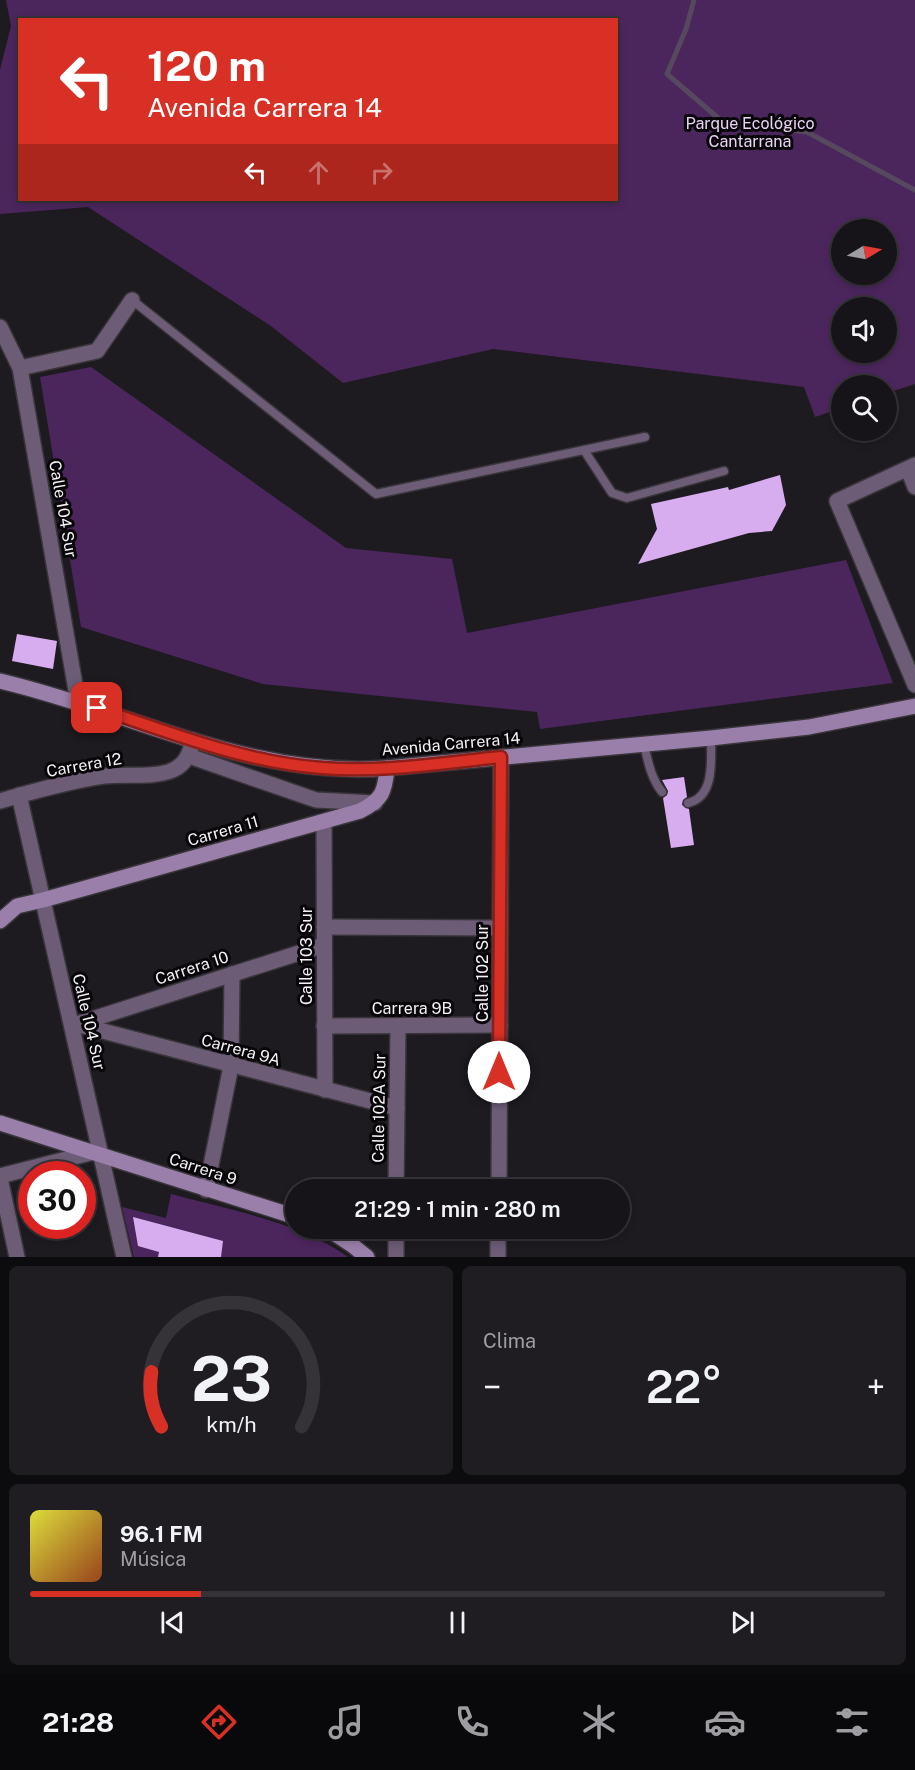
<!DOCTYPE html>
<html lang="es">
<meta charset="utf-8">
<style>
body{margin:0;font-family:"Public Sans",sans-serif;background:#1f1d21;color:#f1f3f6;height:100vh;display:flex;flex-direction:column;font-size:22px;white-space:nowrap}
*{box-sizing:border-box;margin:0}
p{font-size:20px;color:#9e9ea2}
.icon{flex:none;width:33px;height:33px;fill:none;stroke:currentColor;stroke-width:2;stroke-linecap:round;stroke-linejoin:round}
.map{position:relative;height:1257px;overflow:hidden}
.panel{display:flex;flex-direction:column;gap:9px;padding:9px;background:#0c0b0d;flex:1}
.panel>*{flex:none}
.top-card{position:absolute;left:18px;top:18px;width:600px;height:183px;border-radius:0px;box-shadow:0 3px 9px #0003,0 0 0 2px #353337;background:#d93025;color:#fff;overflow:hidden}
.needle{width:39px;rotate:80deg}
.buttons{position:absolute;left:831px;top:219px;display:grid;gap:12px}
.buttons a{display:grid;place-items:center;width:66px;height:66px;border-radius:50%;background:#161418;box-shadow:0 3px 9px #0003,0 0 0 2px #353337;font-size:30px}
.speed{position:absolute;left:18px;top:1161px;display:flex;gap:12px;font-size:30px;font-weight:700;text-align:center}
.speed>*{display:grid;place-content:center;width:78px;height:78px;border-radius:50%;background:#161418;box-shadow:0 3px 9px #0003,0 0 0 2px #353337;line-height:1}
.speed .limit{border:9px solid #d22;background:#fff;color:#111}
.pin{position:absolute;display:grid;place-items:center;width:51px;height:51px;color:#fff;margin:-26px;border-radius:12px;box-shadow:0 3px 9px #0006}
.me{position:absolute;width:66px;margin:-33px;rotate:0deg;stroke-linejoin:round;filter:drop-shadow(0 0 4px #0008)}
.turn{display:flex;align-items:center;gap:21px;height:126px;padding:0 30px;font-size:27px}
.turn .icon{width:78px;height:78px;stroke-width:2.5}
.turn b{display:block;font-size:42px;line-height:51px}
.lanes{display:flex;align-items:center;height:57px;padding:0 30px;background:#0003;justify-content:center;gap:30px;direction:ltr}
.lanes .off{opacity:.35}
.big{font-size:45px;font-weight:600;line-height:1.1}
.panel .tile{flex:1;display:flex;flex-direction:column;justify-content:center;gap:9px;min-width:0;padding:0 21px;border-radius:9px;background:#1f1d21}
.panel .dial{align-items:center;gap:0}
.dial svg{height:156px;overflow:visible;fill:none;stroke:#353337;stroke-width:7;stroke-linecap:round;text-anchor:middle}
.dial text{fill:#f1f3f6;stroke:none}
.song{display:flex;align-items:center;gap:18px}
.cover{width:72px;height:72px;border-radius:9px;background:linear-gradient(135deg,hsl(60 70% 55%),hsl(20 70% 35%))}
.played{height:6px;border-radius:3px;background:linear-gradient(90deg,#d93025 20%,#353337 20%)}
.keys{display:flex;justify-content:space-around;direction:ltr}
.heat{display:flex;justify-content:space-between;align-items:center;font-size:33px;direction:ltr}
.panel .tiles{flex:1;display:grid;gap:9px;grid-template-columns:1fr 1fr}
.tile:last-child{grid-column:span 2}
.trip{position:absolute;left:285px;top:1179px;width:345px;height:60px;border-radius:30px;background:#161418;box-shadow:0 3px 9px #0003,0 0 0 2px #353337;font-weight:600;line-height:60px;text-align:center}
.tab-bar{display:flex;height:96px;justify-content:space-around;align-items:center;background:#09080a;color:#9e9ea2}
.tab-bar .icon{width:42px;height:42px}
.tab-bar .active{color:#d93025}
.tab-bar b{font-size:27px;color:#f1f3f6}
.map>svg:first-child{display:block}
.green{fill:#4b265d;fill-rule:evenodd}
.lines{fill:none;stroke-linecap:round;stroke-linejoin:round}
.stream{stroke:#56495f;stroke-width:5}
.building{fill:#d7adef}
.lane-casing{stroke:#38353a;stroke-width:11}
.street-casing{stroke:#38353a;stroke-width:18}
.secondary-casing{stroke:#38353a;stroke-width:18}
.lane{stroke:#6c5c76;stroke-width:8}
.street{stroke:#6c5c76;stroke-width:15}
.secondary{stroke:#9a7faa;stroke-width:15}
.route-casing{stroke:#8d1f18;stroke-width:15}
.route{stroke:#d93025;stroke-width:10}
.labels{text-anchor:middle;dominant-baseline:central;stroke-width:6;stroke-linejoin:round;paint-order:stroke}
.park-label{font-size:16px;fill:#e9d3f5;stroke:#080608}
.street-label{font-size:16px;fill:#f4f2f6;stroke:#080608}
</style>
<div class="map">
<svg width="915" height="1257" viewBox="0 0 915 1257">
<rect width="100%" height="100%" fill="#1e1b20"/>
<g class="green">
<path d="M6,0h909v384l-28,9 -1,-7h-44l-1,22 -26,9 -11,-30 -311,-38 -150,34 -72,-57 -183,-119 -88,7v-144l11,-44zM20,20h596v180h-596zM842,230h44v44h-44zM842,308h44v44h-44z"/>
<path d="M91,367l255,181 106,11 15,74 379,-73 47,123 -353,46 -3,-17 -274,-28 -182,-57 -41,-250z"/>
<path d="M171,1194c55,15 132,29 177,63h-214l-12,-50 44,11z"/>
</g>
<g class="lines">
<path class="stream" d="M694,0l-8,29 -19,45 57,49 83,9 108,58"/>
</g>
<g class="building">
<path d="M780,475l6,30 -14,26 -23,2 -111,31 19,-35 -6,-25 77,-17 1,3z"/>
<path d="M17,634l40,7 -4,28 -41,-8z"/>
<path d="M684,777l3,20 -4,3 -1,5 7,4 5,36 -23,3 -8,-50 4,-3 1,-4 -6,-11z"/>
<path d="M133,1217l90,24 -2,16h-63l1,-5 -21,-6z"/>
</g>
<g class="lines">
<defs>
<g id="lane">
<path d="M132,300l244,194 269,-57"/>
<path d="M584,450l28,43 15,5 97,-27"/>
<path d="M644,744c4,18 7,34 18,48"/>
<path d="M688,803c27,-6 23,-43 23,-65"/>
</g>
<g id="street">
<path d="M0,327l20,41 58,334"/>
<path d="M20,368l77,-17 35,-51"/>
<path d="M915,465l-78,36 78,184"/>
<path d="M908,469l7,18"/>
<path d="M189,756l127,44 59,3"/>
<path d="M19,795l105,462"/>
<path d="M0,801c34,-10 70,-20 104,-25 21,-2 51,2 69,-6 13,-6 17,-17 20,-30"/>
<path d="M324,822l1,268"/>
<path d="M324,927l176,1"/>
<path d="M76,1024l321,84"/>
<path d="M77,1024l247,-79"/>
<path d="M324,1026l176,-1"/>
<path d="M0,1176l94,-24"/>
<path d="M0,1178l17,79"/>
<path d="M206,1190l25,-124 1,-92"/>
<path d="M396,1190l2,-164"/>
<path d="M499,1190l2,-433"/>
<path d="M396,1257v-29"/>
<path d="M498,1257v-29"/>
</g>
<g id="secondary">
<path d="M0,681c129,30 251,98 387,87l324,-30 98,-11 106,-21"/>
<path d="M0,921l17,-15 26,-6 317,-89c22,-11 25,-19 27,-43"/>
<path d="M0,1123l296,94"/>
<path d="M326,1228l26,17 15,12"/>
</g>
</defs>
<use href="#lane" class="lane-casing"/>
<use href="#street" class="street-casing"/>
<use href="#secondary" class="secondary-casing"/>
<use href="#lane" class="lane"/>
<use href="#street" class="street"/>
<use href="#secondary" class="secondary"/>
</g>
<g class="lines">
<defs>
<path id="route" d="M97,708c74,25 147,54 225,60 59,5 120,-5 179,-11l-2,315"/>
</defs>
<use href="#route" class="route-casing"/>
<use href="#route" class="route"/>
</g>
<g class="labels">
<g class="park-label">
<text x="750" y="123">Parque Ecológico<tspan x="750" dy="18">Cantarrana</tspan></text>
</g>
<g class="street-label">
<text transform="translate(63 509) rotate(80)">Calle 104 Sur</text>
<text transform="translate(451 744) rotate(-5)">Avenida Carrera 14</text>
<text transform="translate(84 765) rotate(-10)">Carrera 12</text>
<text transform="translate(223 831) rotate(-16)">Carrera 11</text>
<text transform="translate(306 956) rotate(-90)">Calle 103 Sur</text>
<text transform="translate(192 968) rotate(-18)">Carrera 10</text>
<text transform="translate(482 973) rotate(-90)">Calle 102 Sur</text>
<text x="412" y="1008">Carrera 9B</text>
<text transform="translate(89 1022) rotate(77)">Calle 104 Sur</text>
<text transform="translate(241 1050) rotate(15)">Carrera 9A</text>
<text transform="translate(379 1108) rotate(-89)">Calle 102A Sur</text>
<text transform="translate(203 1169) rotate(18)">Carrera 9</text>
</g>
</g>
</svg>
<div class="buttons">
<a><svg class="needle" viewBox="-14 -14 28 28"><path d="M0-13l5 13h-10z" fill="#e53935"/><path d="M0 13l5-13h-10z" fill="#9e9ea2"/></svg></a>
<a><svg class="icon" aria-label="sound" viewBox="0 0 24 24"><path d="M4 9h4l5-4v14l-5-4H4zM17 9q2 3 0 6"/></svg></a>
<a><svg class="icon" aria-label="search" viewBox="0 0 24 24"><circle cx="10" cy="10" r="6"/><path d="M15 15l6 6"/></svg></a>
</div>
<div class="speed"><div class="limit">30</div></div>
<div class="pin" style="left:97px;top:708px;background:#d93025"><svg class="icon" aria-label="arrive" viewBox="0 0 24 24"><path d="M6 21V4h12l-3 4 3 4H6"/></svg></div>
<svg class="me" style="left:499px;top:1072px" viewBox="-20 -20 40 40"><circle r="19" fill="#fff"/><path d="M0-13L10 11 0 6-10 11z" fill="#d93025"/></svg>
<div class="trip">21:29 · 1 min · 280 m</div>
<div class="top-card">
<div class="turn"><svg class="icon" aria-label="left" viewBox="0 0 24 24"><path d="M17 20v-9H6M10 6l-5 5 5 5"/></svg><div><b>120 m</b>Avenida Carrera 14</div></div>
<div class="lanes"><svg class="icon" aria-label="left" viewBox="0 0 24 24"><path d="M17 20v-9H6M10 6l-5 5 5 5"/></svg><svg class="icon off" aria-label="ahead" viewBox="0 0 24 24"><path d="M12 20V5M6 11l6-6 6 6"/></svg><svg class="icon off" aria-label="right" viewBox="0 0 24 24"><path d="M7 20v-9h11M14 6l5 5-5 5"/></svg></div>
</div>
</div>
<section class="panel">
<div class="tiles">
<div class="tile dial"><svg viewBox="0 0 100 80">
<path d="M14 69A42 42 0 1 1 86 69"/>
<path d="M14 69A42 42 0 0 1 9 41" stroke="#d93025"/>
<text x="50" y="56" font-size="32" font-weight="700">23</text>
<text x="50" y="72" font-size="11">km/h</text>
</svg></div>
<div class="tile"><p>Clima</p>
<div class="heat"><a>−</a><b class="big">22°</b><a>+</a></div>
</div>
<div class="tile">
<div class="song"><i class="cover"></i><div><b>96.1 FM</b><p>Música</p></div></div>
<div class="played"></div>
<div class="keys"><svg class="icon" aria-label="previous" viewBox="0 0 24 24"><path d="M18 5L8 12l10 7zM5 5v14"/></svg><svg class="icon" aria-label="pause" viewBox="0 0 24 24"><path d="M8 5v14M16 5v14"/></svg><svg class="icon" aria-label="next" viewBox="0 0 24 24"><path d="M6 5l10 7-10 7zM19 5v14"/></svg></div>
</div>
</div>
</section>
<nav class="tab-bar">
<b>21:28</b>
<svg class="icon active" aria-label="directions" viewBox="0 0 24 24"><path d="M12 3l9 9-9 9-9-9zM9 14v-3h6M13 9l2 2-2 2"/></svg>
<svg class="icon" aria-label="music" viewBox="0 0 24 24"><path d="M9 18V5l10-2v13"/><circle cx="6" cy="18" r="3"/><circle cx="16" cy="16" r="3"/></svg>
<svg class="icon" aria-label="phone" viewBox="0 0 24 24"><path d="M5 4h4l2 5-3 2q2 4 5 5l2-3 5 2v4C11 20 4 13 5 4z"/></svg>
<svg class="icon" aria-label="climate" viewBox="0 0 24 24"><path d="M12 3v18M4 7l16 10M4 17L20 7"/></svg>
<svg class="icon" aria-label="car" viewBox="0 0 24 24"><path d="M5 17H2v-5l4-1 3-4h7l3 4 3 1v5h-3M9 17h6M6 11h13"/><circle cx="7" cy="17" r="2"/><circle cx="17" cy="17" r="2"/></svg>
<svg class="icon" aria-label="filters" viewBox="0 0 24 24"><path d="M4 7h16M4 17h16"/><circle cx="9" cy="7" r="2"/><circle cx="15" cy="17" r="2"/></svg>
</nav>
